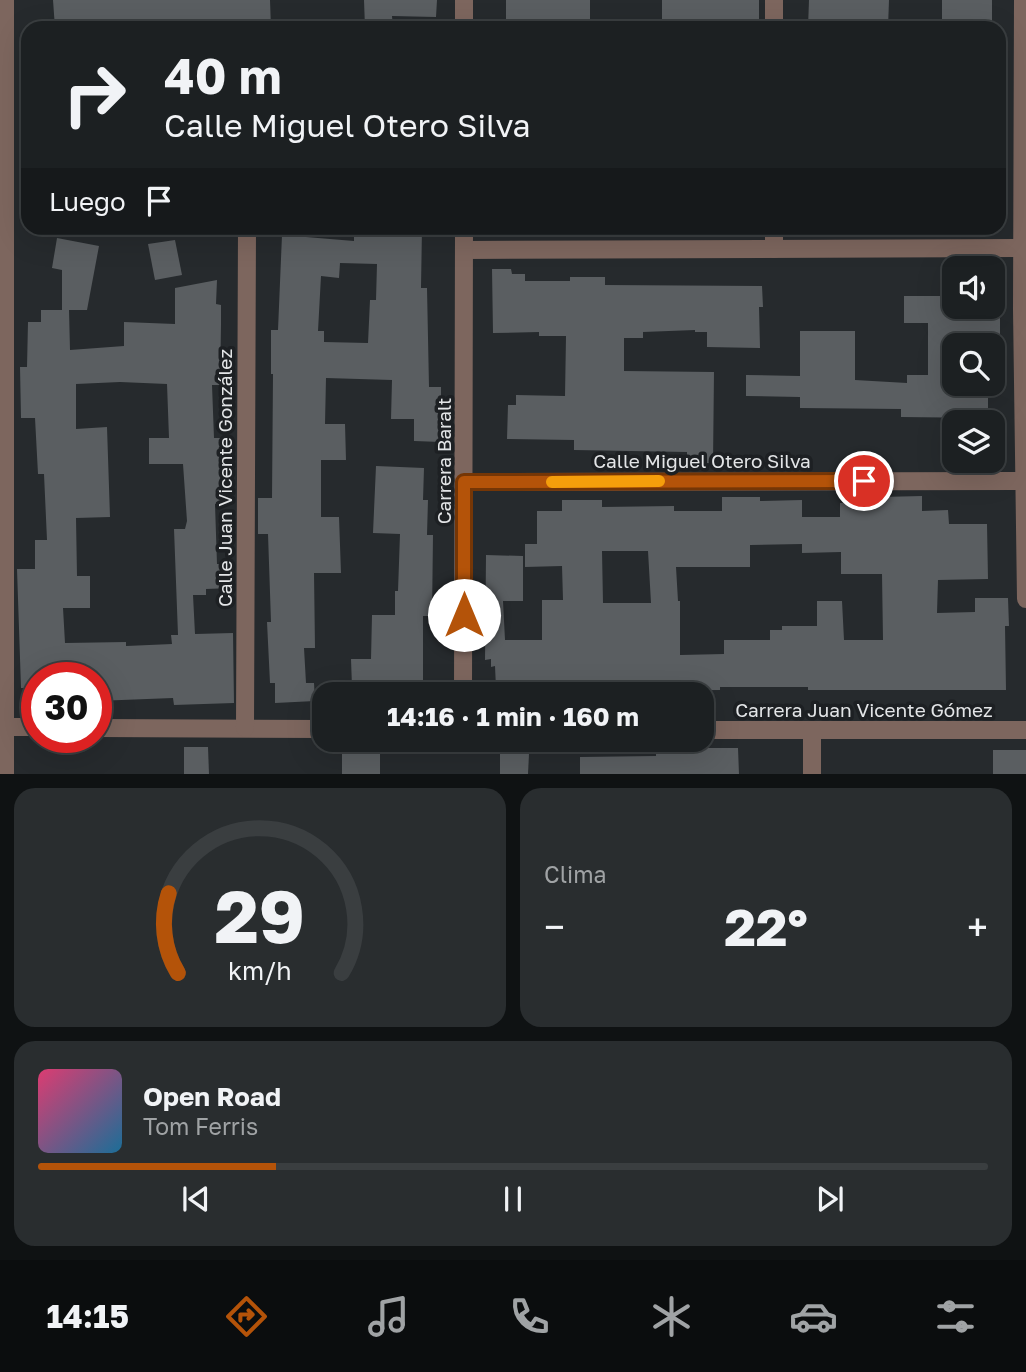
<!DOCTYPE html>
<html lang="es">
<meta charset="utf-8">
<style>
body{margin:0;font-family:"Golos Text",sans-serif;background:#292d2f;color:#f1f3f6;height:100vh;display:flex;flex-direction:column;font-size:26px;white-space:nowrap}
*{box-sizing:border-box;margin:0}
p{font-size:23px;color:#a0a3a5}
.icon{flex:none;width:38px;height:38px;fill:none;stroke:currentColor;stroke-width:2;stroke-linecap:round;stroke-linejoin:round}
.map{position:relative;height:774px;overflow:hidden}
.panel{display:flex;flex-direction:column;gap:14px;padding:14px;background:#0f1213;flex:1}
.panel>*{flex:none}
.guide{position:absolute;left:21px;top:21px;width:985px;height:214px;border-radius:21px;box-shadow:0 7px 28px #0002,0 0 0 2px #3a3e40;background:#1c2022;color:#f1f3f6;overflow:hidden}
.fabs{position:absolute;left:942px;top:256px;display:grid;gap:14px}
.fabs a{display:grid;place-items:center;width:63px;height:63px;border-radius:14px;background:#1c2022;box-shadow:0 7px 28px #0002,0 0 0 2px #3a3e40;font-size:35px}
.speed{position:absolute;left:21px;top:662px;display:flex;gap:14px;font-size:35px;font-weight:700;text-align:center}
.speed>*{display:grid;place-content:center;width:91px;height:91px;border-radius:50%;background:#1c2022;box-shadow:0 7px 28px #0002,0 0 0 2px #3a3e40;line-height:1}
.speed .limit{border:10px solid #d22;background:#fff;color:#111}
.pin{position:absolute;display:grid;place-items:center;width:60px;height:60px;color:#fff;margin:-30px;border:4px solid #fff;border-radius:50%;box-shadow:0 2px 7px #0007}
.me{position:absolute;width:77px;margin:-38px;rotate:0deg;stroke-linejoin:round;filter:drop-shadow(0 0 5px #0008)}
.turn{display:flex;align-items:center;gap:24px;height:147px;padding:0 28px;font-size:32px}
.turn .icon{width:91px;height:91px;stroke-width:2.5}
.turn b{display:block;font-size:49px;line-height:60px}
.then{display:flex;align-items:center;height:66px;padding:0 28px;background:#0003;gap:14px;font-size:26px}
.big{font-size:52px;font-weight:700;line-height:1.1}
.panel .widget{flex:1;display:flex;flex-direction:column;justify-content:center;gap:10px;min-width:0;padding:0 24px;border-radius:21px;background:#292d2f}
.panel .dial{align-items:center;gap:0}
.dial svg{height:182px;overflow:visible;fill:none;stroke:#3a3e40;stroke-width:7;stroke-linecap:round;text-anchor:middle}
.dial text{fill:#f1f3f6;stroke:none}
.song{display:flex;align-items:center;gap:21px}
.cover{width:84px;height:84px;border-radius:10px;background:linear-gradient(135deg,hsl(340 70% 55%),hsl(200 70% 35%))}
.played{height:7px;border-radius:4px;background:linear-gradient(90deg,#b45309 25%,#3a3e40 25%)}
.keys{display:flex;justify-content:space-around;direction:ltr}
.heat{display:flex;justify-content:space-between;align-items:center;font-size:38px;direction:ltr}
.panel .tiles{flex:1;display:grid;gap:14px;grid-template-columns:1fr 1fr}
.widget:last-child{grid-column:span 2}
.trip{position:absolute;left:312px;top:682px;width:402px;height:70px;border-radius:21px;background:#1c2022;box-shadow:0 7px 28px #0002,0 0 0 2px #3a3e40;font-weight:700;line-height:70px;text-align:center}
.dock{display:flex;height:112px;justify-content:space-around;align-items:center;background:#0b0d0e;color:#a0a3a5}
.dock .icon{width:49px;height:49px}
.dock .current{color:#b45309}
.dock b{font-size:32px;color:#f1f3f6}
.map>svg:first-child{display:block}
.building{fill:#5a5e61;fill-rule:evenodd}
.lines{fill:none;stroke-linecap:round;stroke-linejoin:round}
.street{stroke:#7d665e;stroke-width:18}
.route-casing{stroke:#753606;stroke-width:18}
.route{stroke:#b45309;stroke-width:12}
.slow{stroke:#f59e0b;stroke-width:12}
.labels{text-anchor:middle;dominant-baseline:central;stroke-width:7;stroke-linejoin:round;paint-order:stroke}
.street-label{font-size:19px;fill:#e3e5e7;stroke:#1d2023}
</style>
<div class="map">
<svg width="1026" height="774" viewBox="0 0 1026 774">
<rect width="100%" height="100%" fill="#262a2d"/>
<g class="building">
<path d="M53,0h217l1,28h-123v-4l-44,4h-49z"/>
<path d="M364,0h73l-1,17 -44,-1 1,12h-28z"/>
<rect x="506" y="0" width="84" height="28"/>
<rect x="662" y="0" width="97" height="28"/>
<path d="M809,0h80l-1,28h-80z"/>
<rect x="942" y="0" width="50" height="28"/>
<path d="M354,228h68l-1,60h6l2,99h12v55l-27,-1v-22h-23l1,-39 -66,-2 -1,46h20l1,36h-25v57h18l2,56h-27l1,75h-11l2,35h8l1,18 -40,2v-20h-5l-3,-61h4l-3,-88h-10v-36h14l1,-124h-2v-44h7l4,-95 72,6zM340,263l37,1 -1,36h-6l-2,43 -44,-1v-11h-6l3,-55 18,2z"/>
<path d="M57,238l42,8 -12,64h-18l1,40 54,-4v-24l51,2v-36l42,-8 -1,24 5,1v20l-1,60h-8l2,53h16l1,25 -11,1 3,40h-8l2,60h13l1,24 -25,1v6h-13l2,39 38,-1 1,70 -60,2 -1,-7 -77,3v-24h-59v11h-16l-4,-119h18v-29h12l-3,-66h-6l-3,-56h-14l-1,-51h7l1,-45h13v-12h21v-40l-10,-2zM120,382l47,2 2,54h-20v26h34l4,57 -2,8h-11l4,106h-7l1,9 -46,2v-4l-61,1 -2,-35h27v-32h-13l-1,-58 34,-1 -3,-90 -31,2v-45z"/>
<path d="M175,240l7,35 -27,5 -7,-36z"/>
<path d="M492,269h19l1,5h13v7h45v-4h35v8l157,1 1,21h-4l1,41 -53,-1v-15h-12v-2l-52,2v6h-19v33l90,1 -1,91h-26v-11l-113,-2v-10l-67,-1 1,-34h8v-10l49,1 1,-60h-27v-4l-46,1z"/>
<path d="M904,296h50v10l46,3v28h-12v8h-34v38h34v35l-87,-1v-8l-101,-1v-11l-54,-1v-21l54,1v-45h55v49l52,3v-8h21v-52h-24z"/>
<path d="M376,466l48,2 -1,32h5l-1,35h6l-1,81h-9v79h-46v-9l-25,1 -1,-28h20l1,-44h23v-24h3l2,-57 -27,-1z"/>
<path d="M922,496v15l26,-1 1,14h38l1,55 -50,1 -1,33 38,-1v-14h33l1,28h-4l1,64h-198v-3h-88v3l-108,1v-6l-116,3 -1,-22 -4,1v-8l-6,1 1,-105 37,1v45h-20l2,39h37v-40h21l-1,-34 -37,1v-23h12v-33h25v-11h40v7l72,-1v5h48v-14h38v4l42,-1v17h38v-14h41v-6zM802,544v9l39,-1v22h41l1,66h-39l-2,-39h-25v25h-35v4h-12v10h-46v14l-44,1v-54h-2l-2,-34h74v-22zM602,551h46l3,52h-48z"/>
<path d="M184,747h24l1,27h-25z"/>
<path d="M656,748h82l1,26h-159v-17l76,-1z"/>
<rect x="342" y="749" width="38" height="25"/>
<rect x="993" y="750" width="33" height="24"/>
<path d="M500,754h29l-1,20h-28z"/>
</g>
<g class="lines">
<g class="street">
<path d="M774,0v28"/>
<path d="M1023,0l-1,310 4,289"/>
<path d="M464,28v-28"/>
<path d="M774,228v21"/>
<path d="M464,250l562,-2"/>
<path d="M464,482l560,-1"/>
<path d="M463,695l1,-467"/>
<path d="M5,727h32"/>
<path d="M96,728l228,1"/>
<path d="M245,728l2,-500"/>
<path d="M702,730h324"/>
<path d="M5,774v-774"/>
<path d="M812,774v-44"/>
</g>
</g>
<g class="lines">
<defs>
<path id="route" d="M464,615v-133l400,-1"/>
</defs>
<use href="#route" class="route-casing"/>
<use href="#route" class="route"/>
<path class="slow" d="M552,482l107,-1"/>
</g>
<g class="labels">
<g class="street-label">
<text x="702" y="460">Calle Miguel Otero Silva</text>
<text transform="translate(443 461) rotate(-90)">Carrera Baralt</text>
<text transform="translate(224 478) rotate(-90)">Calle Juan Vicente González</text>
<text x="864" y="709">Carrera Juan Vicente Gómez</text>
</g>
</g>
</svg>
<div class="fabs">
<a><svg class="icon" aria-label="sound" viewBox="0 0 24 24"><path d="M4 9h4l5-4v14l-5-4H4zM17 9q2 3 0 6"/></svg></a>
<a><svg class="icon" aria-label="search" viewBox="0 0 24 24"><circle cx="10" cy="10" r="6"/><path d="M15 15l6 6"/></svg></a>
<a><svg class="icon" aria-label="layers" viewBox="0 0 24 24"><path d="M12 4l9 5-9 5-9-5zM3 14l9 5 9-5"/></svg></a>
</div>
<div class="speed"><div class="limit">30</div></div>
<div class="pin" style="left:864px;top:481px;background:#d93025"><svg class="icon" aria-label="arrive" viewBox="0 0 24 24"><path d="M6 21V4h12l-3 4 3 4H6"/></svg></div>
<svg class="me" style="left:464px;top:615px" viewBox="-20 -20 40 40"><circle r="19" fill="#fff"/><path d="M0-13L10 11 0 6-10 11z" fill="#b45309"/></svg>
<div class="trip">14:16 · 1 min · 160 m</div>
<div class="guide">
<div class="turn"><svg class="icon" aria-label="right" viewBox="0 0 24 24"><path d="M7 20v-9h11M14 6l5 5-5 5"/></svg><div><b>40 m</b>Calle Miguel Otero Silva</div></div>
<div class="then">Luego<svg class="icon" aria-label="arrive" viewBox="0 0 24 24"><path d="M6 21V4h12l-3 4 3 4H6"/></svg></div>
</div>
</div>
<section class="panel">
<div class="tiles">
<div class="widget dial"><svg viewBox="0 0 100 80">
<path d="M14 69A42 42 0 1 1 86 69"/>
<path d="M14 69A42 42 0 0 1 10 34" stroke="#b45309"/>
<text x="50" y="56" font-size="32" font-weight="700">29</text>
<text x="50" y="72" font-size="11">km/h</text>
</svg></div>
<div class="widget"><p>Clima</p>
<div class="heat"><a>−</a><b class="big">22°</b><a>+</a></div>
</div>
<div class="widget">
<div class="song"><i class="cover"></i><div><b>Open Road</b><p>Tom Ferris</p></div></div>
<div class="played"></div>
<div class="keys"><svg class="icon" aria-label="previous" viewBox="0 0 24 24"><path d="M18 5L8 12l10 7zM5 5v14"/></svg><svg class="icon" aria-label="pause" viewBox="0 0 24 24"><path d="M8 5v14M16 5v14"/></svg><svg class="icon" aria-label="next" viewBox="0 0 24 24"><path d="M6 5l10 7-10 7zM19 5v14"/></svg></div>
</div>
</div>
</section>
<nav class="dock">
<b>14:15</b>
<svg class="icon current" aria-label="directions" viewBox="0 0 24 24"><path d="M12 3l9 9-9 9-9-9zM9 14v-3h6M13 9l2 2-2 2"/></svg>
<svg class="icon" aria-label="music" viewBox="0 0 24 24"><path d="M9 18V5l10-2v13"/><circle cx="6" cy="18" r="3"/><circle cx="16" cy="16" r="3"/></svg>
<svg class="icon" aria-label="phone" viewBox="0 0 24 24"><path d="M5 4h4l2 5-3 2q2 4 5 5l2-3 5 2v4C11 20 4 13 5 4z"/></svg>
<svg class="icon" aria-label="climate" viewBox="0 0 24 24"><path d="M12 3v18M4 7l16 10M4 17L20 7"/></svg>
<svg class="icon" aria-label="car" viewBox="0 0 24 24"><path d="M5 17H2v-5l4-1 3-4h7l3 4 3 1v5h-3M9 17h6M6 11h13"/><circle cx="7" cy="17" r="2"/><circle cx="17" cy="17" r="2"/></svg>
<svg class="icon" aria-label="filters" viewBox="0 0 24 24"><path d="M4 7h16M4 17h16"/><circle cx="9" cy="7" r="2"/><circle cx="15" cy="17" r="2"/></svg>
</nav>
